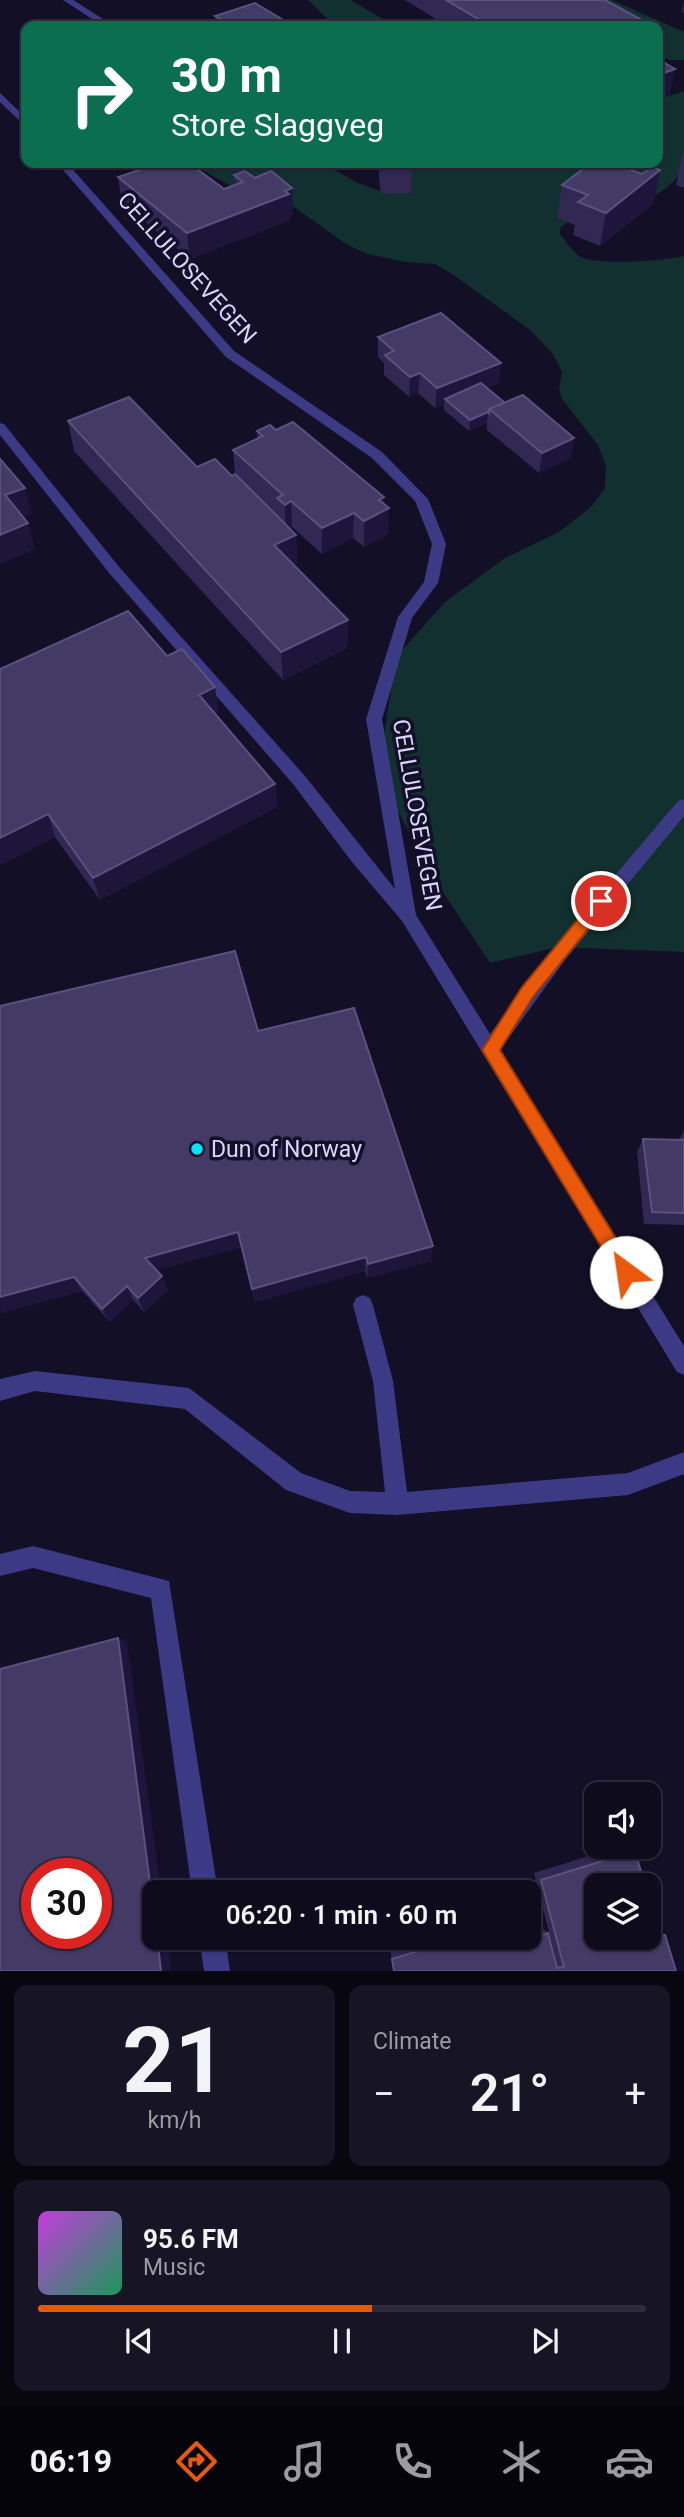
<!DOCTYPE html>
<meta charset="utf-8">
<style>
body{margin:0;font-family:Roboto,sans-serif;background:#171425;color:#f1f3f6;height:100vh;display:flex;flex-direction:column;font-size:26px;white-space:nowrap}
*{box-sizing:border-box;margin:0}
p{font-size:23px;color:#9b9ba3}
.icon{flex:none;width:38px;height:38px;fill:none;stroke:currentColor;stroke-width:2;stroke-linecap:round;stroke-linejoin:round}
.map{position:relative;height:1971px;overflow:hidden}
.drawer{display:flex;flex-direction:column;gap:14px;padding:14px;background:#08060f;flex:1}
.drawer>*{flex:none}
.guide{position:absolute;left:21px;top:21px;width:642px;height:147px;border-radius:14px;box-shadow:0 2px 5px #0004,0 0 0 2px #2e2b3b;background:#0b6e4f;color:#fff;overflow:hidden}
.controls{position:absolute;left:584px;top:1782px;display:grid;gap:14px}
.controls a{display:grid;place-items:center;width:77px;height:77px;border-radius:14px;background:#0e0b1c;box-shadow:0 2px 5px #0004,0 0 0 2px #2e2b3b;font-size:35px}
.speed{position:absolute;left:21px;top:1858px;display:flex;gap:14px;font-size:35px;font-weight:700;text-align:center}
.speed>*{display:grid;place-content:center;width:91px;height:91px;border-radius:50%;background:#0e0b1c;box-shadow:0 2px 5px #0004,0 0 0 2px #2e2b3b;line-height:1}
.speed .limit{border:10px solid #d22;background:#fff;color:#111}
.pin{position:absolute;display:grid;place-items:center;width:60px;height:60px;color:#fff;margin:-30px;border:4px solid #fff;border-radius:50%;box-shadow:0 2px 7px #0007}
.me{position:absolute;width:77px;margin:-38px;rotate:329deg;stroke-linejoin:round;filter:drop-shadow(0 0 5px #0008)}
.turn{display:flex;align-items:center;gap:24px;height:147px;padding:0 35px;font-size:32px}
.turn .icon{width:91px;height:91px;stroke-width:2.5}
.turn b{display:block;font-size:49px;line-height:60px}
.big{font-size:52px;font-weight:600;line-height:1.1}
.drawer .card{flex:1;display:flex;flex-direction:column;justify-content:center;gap:10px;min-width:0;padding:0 24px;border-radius:14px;background:#171425}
.drawer .dial{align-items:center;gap:0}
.dial b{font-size:91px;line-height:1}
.song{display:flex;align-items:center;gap:21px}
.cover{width:84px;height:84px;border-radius:10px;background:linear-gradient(135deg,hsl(290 70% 55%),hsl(150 70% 35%))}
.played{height:7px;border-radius:4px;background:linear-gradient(90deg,#ea580c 55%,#2e2b3b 55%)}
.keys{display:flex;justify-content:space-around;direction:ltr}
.heat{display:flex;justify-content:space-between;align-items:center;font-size:38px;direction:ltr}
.drawer .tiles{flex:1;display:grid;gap:14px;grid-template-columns:1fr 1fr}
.card:last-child{grid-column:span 2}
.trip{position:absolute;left:142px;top:1880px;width:399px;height:70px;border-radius:14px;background:#0e0b1c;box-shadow:0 2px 5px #0004,0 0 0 2px #2e2b3b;font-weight:600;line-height:70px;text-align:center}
.tabs{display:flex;height:112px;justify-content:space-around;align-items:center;background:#06040b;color:#9b9ba3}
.tabs .icon{width:49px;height:49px}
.tabs .active{color:#ea580c}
.tabs b{font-size:32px;color:#f1f3f6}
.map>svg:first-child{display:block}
.green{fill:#12302f}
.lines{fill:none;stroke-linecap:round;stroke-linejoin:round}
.minor{fill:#3d3a85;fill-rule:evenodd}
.wall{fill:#312854}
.shaded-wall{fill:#1d163a}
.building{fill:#433a66;stroke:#5a527e;stroke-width:2;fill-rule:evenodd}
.route{fill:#ea580c;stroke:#983908;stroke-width:2}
.poi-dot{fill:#00e5ff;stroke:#130f26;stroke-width:2.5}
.labels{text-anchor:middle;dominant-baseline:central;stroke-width:7;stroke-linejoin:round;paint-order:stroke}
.street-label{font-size:23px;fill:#d9d4ff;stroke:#130f26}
.poi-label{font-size:23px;fill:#d9d4ff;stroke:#130f26;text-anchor:start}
</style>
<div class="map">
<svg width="684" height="1971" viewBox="0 0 684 1971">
<rect width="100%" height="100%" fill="#130f26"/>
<g class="green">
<path d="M308,0h43l43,26h-59z"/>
<path d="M561,0h51l72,32v28h-13l-13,-5v-29h-53z"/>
<path d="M684,91c0,20 0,52 0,71 -9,41 -82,51 -116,60l-8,6v7c6,6 12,16 19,21 15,10 86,5 105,0v696l-126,-5 -68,16 -57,-86 -40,-75 -12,-46 15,-99 49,-55 60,-44 54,-26 32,-25 14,-19 1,-22 -8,-21 -36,-46 -3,-9 3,-18 -9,-18 -23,-24 -75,-54 -20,-12 -29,-2 -39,-8 -21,-10 -66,-47 -49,-11 -27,-15 -9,-8h127l36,20 22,8h14l9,-28h255v-64z"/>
</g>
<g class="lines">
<g class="minor">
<path d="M63,0h10l41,26h-11z"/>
<path d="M0,93l26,25v9l-26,-25z"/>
<path d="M57,163h10l167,188 148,101 46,47 18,45 -8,39 -26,35 -30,101 34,196 74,119 62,-84 126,-149 6,-2v17l-119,144 -65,90 184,296v29l-7,-3 -275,-451 -50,-59 -59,-78 -183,-210 -110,-139v-12l4,1 116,144 185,208 90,113 -29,-170 32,-102 26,-35 8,-38 -17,-43 -43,-43 -146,-101z"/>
<path d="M363,1295l7,3 3,7 20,76 14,111 221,-19 56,-21v22l-56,21 -231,20 -47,-2 -64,-23 -101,-81 -150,-18 -35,10v-22l35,-8 154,17 112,85 49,18 35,1 -12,-111 -20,-76 3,-7z"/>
<path d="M33,1546l136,35 49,311h-26l-41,-294 -118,-30 -33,8v-22z"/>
<path d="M199,1937h26l5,34h-26z"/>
</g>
</g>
<g class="wall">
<path d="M405,0h200l48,26h-206z"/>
<path d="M684,2v11l-2,-1z"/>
<path d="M215,16l78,10h-77z"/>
<path d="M683,152h1v36l-8,-3z"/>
<path d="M379,163h33l-1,30 -30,1 -2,-16z"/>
<path d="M634,163l-2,8 22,32 -54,43 -27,-11 2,-10 -18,-7 5,-33z"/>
<path d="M234,175l59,39 -3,1v5l-100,39 -68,-56 -4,-26 106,12 11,-4z"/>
<path d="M378,337l121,46 -12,5 84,70 -32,15 -52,-43v-7l-18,8 -25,-21v-5l-9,3 -17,-15 -9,4 -25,-22v-12l-6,-6z"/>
<path d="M68,421l129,46 35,9 3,-2 -2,-24 24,-11v-8l19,-1 108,67v7l4,30 -24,13 -11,-9 -31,16 -30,-27 -2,1 6,7 1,29 -3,1 54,55 -1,28 -64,32 -209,-229z"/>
<path d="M167,656l48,31 3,25 -3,1 60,71 2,23 -177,93 -45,-63 -55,28z"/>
<path d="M0,1006l258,25 173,230 -64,17 -2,-7 -110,31 -14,-55 -84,23 5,6 6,14 -24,22 -11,-12 -23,22 -28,-31 -82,22z"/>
<path d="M684,1131v94l-40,-1 -7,-72 6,-13 36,1z"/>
<path d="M621,1846h3l11,5 23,79 7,5 11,36h-282l-4,-22 40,-12h98v-9l12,-3 8,8 6,24 1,-1 -21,-83z"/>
</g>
<g class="shaded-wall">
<path d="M664,32l-5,25 -1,1v-24z"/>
<path d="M675,69l-5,26 -12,4v-24z"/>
<path d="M632,163h2l-6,31 -3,-26z"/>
<path d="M660,170l-6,33 -54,43 6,-33z"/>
<path d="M292,188l1,26 -3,1v5l-100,39 -3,-26z"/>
<path d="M501,363l-2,20 -49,20 -5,-4 -1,6 -9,3 2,-20z"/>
<path d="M420,373l-2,20 -9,4 1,-20z"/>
<path d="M488,412l-1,11 -18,8 1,-11z"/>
<path d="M574,438l-3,20 -32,15 3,-20z"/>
<path d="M25,488l7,26 -20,7 -7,-26z"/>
<path d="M384,497v14l5,-3 -1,26 -24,13v-26l15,-21z"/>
<path d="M291,501l1,26 -6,4 -1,-26z"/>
<path d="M354,513l-1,25 -31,16v-26z"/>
<path d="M28,523l7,26 -35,15v-29z"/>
<path d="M296,535l1,29 -21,10 -2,-29z"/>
<path d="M348,620l-1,28 -64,32 -2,-28z"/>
<path d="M215,687l3,25 -15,8 -4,-25z"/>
<path d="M275,784l2,23 -177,93 -7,-22z"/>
<path d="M48,814l7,23 -55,28v-27z"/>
<path d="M238,1232l3,15 -90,25 -6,-14z"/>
<path d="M433,1246l-2,15 -64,17 1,-14z"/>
<path d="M366,1257l-1,14 -110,31 -3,-13z"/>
<path d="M162,1276l6,14 -24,22 -6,-14z"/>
<path d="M74,1277l8,14 -82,22v-16z"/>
<path d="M127,1286l6,14 -23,22 -8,-13z"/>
<path d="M118,1638l9,3 34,251h-7v22z"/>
<path d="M157,1937h10l4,34h-10z"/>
</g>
<g class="building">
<path d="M446,0h159l48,26h-174l-3,-2 7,-2z"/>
<path d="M255,3l38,23h-61l-17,-10z"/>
<path d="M658,59l17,10 -17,6z"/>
<path d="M160,163h29l35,26 19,-7 -9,-7 11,-4 10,7 16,-7 21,17 -7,3 4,3 -102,39 -69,-56z"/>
<path d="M381,163h31l1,4 -32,1z"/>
<path d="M591,163h41l-7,5 17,6 10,-7 8,3 -54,43 -28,-11 10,-7 -26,-10z"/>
<path d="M441,313l60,50 -64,25 -17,-15 -10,4 -25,-22 9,-4 -16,-14z"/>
<path d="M481,383l24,20 -16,6v4l-1,-1 -18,8 -25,-21z"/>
<path d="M523,395l51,43 -32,15 -53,-44z"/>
<path d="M129,397l68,70 18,-8 17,17 3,-2 61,61 -22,10 74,75 -67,32 -213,-231z"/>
<path d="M293,422l91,75 -5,3 10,8 -25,13 -10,-8 -32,15 -31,-27 -6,4 -8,-7 6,-3 -50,-45 30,-14 -6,-5 13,-6 6,5z"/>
<path d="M0,459l25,29 -20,7 23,28 -28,12z"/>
<path d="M128,611l39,45 15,-7 33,38 -16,8 76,89 -182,94 -45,-64 -48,24v-169z"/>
<path d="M235,951l23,80 96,-23 79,238 -65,18 -2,-7 -114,32 -14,-57 -93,26 17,18 -24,22 -11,-12 -25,23 -28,-32 -74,20v-291z"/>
<path d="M643,1139l41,1v73l-32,-1z"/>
<path d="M118,1638l36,276v23h3l4,34h-161v-302zM37,1874h59v60h-59z"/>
<path d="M635,1851l10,34h-48v52h52v-37l11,36 5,-1 11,36h-282l-2,-12 72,-22h43l2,10 39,-14 9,35 7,-1 -23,-87z"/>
</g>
<path class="route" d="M601,895l6,2 2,4 -2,5 -74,91 -33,53 133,216 2,6 -2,6 -7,3 -6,-3 -138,-228 40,-63 74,-90z"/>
<circle class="poi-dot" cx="197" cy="1149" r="7"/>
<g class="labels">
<g class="street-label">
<text transform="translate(187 268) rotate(48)">CELLULOSEVEGEN</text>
<text transform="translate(417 815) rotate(80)">CELLULOSEVEGEN</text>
</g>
<g class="poi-label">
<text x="211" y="1149">Dun of Norway</text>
</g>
</g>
</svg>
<div class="controls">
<a><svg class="icon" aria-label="sound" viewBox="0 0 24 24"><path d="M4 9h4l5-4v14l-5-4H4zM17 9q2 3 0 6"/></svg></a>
<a><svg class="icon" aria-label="layers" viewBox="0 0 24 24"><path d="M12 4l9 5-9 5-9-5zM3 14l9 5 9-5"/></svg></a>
</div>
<div class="speed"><div class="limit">30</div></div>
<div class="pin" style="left:601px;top:901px;background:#d93025"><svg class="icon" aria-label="arrive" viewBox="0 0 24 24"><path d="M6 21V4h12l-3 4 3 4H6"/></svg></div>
<svg class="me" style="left:626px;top:1272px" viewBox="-20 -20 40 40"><circle r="19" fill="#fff"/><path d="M0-13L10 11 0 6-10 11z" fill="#ea580c"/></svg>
<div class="trip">06:20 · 1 min · 60 m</div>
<div class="guide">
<div class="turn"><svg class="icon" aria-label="right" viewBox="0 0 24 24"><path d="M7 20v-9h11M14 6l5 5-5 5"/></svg><div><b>30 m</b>Store Slaggveg</div></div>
</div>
</div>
<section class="drawer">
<div class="tiles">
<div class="card dial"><b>21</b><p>km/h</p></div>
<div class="card"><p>Climate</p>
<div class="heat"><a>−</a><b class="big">21°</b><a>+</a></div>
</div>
<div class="card">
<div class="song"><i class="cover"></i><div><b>95.6 FM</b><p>Music</p></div></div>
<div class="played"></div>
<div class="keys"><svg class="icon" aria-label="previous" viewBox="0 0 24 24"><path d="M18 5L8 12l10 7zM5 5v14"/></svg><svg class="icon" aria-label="pause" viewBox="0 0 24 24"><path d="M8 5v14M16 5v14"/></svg><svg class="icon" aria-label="next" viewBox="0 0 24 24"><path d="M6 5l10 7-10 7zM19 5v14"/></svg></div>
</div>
</div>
</section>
<nav class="tabs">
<b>06:19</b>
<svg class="icon active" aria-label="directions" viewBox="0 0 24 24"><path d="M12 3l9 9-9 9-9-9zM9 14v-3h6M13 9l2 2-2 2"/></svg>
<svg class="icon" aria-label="music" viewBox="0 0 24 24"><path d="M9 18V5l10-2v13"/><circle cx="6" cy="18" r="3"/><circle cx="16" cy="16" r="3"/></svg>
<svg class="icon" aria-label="phone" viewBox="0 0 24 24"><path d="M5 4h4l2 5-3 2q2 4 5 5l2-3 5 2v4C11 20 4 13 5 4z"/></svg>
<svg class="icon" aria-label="climate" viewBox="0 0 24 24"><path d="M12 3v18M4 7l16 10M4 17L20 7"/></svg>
<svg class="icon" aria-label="car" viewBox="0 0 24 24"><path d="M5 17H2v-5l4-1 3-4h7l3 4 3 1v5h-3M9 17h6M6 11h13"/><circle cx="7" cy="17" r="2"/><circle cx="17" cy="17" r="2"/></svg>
</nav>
